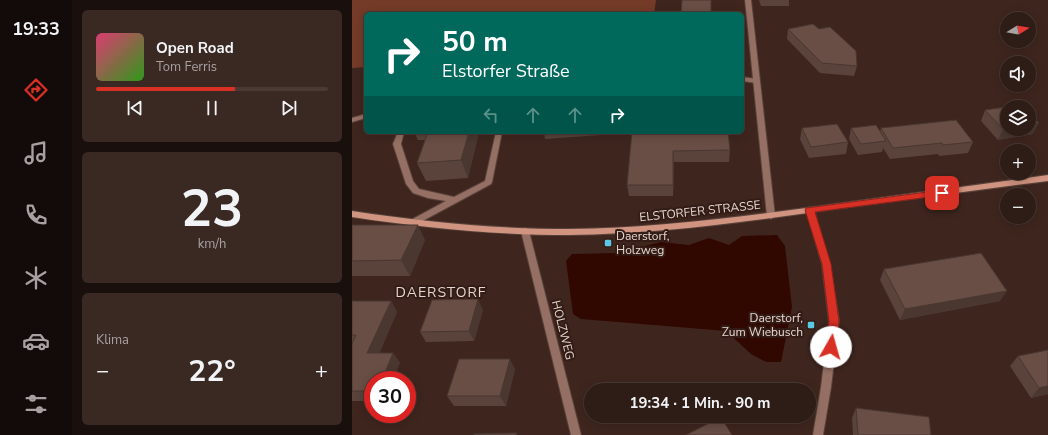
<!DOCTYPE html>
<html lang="de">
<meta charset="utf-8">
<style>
body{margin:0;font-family:"Nunito Sans",sans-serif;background:#3a2923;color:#f1f3f6;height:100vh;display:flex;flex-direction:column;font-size:15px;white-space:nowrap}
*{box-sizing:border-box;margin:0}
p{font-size:13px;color:#a7a1a1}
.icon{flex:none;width:22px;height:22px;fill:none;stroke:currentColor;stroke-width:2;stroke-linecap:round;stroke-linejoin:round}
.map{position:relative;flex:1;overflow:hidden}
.drawer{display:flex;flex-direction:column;gap:10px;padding:10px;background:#190f0c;width:280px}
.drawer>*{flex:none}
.hud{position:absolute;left:12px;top:12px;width:380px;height:122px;border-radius:6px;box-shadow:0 2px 10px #0003,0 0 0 1px #493a35;background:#00695c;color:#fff;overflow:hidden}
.needle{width:26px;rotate:79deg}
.controls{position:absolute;left:648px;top:12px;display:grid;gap:8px}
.controls a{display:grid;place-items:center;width:36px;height:36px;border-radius:50%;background:#2e1c16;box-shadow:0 2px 10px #0003,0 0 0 1px #493a35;font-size:20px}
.speed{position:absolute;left:12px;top:371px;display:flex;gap:8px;font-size:20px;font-weight:700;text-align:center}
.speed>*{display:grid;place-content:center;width:52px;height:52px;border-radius:50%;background:#2e1c16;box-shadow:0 2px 10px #0003,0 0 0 1px #493a35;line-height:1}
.speed .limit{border:6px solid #d22;background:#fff;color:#111}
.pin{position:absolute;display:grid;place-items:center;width:34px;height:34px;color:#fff;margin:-17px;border-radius:8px;box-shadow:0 2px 6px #0006}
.me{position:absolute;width:44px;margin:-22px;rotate:7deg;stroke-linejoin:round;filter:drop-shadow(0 0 3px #0008)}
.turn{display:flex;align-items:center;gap:14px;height:84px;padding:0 12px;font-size:18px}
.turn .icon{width:52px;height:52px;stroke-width:2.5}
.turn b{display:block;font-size:28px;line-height:34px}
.lanes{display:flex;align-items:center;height:38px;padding:0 12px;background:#0003;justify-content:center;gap:20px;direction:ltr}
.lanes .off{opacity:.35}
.big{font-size:30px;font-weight:700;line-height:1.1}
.drawer .card{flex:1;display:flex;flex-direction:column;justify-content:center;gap:6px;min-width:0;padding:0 14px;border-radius:6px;background:#3a2923}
.drawer .dial{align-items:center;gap:0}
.dial b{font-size:52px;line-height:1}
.song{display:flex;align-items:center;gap:12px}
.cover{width:48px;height:48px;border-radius:6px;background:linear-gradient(135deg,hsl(340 70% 55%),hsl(110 70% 35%))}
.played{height:4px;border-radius:2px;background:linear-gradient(90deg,#d93025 60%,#493a35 60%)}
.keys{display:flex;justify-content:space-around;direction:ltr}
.heat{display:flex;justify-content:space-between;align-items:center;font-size:22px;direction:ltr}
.trip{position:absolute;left:232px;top:383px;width:232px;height:40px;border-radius:20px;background:#2e1c16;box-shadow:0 2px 10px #0003,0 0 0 1px #493a35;font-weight:700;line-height:40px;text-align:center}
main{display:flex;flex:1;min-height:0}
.tabs{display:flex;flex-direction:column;width:72px;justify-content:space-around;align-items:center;background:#120b09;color:#a7a1a1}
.tabs .icon{width:28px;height:28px}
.tabs .active{color:#d93025}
.tabs b{font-size:18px;color:#f1f3f6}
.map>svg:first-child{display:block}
.green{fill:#733b28}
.water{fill:#300800}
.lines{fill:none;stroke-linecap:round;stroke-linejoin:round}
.lane-casing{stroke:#59423a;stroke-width:2}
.street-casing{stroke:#59423a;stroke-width:2}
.secondary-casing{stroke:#59423a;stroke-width:2}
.lane{fill:#956f63;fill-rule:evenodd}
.street{fill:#956f63;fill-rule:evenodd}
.secondary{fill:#d19480;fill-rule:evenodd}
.wall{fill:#59433b}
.shaded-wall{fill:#493730}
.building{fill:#684e45;stroke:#493730}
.route{fill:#d93025;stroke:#8d1f18}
.poi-dot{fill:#5bc8e6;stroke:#331c15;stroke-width:1.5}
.labels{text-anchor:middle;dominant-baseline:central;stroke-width:4;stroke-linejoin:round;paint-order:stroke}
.street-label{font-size:12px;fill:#e6d6d0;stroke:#331c15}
.poi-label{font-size:12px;fill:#e6d6d0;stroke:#331c15;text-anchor:start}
.quarter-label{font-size:14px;letter-spacing:1px;fill:#e6d6d0;stroke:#331c15}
</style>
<main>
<nav class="tabs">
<b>19:33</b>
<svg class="icon active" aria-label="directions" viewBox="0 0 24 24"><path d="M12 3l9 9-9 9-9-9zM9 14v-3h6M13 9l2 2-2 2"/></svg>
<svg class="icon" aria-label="music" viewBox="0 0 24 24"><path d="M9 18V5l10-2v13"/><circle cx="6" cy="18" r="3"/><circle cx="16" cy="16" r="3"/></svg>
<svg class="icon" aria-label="phone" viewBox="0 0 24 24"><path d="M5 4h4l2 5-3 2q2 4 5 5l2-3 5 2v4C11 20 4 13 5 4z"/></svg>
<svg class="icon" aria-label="climate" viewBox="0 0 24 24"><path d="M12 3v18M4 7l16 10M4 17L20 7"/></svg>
<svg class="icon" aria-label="car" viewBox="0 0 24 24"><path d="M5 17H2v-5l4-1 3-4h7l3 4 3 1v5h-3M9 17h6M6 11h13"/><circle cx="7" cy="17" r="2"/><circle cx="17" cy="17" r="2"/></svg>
<svg class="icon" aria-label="filters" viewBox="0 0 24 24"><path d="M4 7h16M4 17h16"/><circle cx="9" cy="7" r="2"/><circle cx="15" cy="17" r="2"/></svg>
</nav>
<section class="drawer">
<div class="card">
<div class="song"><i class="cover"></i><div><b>Open Road</b><p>Tom Ferris</p></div></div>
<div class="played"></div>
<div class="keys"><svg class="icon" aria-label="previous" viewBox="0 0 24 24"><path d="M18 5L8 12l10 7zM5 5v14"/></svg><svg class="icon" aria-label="pause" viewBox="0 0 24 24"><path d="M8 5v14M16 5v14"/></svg><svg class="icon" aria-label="next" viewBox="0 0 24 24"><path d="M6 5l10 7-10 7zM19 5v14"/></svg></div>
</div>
<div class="card dial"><b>23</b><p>km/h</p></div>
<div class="card"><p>Klima</p>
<div class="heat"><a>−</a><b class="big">22°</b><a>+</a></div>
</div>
</section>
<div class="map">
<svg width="696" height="435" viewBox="0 0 696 435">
<rect width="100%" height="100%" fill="#3e261e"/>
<path class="green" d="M0,0h304l-2,14h-288v53l-14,1z"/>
<path class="water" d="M425,235l8,11 7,61 -11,55h-15l-15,-8 -25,-23 -145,-12 -8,-5 -7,-53 6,-7 44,-1 45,-11 28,3 20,-7 20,7 13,-9z"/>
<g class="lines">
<defs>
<g id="lane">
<path d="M390,77l15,2 3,2 -3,2 -15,-2z"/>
<path d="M14,114v4l-14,4v-4z"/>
<path d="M46,132h6l-3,12 12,37 6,8 35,8 31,-16 11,-49h6l-10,50 -1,2 -76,41h-6l-1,-2 1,-2 37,-20 -18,-3 -15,-5 -7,-9 -13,-40z"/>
</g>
<g id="street">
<path d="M393,0h6l24,216 -4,3 -4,-3z"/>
<path d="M458,207l4,3 16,54 9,57 -8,66 -8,48h-10l8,-48 8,-66 -7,-57 -16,-54z"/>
<path d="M173,228l3,1 1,2 52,204h-10l-50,-204 1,-2z"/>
</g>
<path id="secondary" d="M696,175v6c-71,9 -142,19 -213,28 -88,13 -177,25 -266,26 -73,0 -145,-7 -217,-18v-6c72,11 144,18 217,18 89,-1 178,-13 266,-25 71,-10 142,-19 213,-29z"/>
</defs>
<use href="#lane" class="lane-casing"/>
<use href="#street" class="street-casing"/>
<use href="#secondary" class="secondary-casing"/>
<use href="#lane" class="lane"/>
<use href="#street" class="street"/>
<use href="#secondary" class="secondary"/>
</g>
<g class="wall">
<path d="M407,0h30v6h-28z"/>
<path d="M436,29l69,37 -3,10 -34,-3 -33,-34z"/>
<path d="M633,110l48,24 -35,6 -17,-19z"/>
<path d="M450,128l46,14 -2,12 -37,4 -9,-19z"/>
<path d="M499,128l29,4 1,-4 92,14 -5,11 -29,3 -1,-2 -48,5 -7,-11 -1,4 -24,3 -9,-16z"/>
<path d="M62,132h65l-11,46 -42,3 -9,-18 8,-23h-7z"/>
<path d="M192,132h71v2l-70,5z"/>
<path d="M280,132l98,18 -1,12h-55l-1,34h-44l-2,-11z"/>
<path d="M0,225l73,15 -15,36h-58z"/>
<path d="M532,269l116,32 -100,19 -20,-40z"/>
<path d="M0,301h39l6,11 -18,41h14l7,10 -27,17v21h-21z"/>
<path d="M131,310l-9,31 -48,1 -6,-10z"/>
<path d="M666,356l30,38 -17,4 -21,-32z"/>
<path d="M163,369l-9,37h-52l-7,-10z"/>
<path d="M504,408l75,27h-78l-1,-17z"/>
</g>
<g class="shaded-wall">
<path d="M687,123l-6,11 -35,6 5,-11 4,-1v1h22v-4z"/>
<path d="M117,132h10l-11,46 -7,-18z"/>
<path d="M321,151l1,11 -1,34z"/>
<path d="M66,225l7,15 -15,36 -9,-16z"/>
<path d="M655,291l-7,10 -100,19 5,-11z"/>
<path d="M126,299l5,11 -9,31 -5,-10z"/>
<path d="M39,301l6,11 -22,52 -8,-11z"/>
<path d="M41,353l7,10 -6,17h-12z"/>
<path d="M158,359l5,10 -9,37 -6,-10z"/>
<path d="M696,386v8l-17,4 8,-10z"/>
</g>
<g class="building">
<path d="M330,0h29v14h-30z"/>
<path d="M461,24l6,5 11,-2 26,24 1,15 -35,-3 -34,-34z"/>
<path d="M668,105l2,2h-15v21l-4,1 -18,-19z"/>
<path d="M677,113l10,10 -10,2z"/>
<path d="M604,120l17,22 -30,3 -1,-2 -49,5 -12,-20z"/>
<path d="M485,124l11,18 -37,5 -9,-19z"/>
<path d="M524,125l10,16 -25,3 -10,-16z"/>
<path d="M76,132h41l-8,28 -44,3z"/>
<path d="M280,132h96l2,18 -57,1v34h-46z"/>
<path d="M0,225h66l-17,35 -49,1z"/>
<path d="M629,253l26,38 -102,18 -21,-40z"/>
<path d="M126,299l-9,32 -49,1 12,-32z"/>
<path d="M0,301h39l-24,52h26l-11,27h-9v11h-21v-47l4,-9h-4z"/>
<path d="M696,350v36l-9,2 -21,-32z"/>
<path d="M107,359h51l-10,37h-53z"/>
<path d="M504,408l73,9 2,18h-73z"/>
<path d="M369,417l11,18h-46z"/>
<path d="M165,433l-1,2h-42v-1z"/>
</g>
<path class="route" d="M590,190l3,1 1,2 -1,2 -130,17 16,52 8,57 -2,26 -2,4 -4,1 -4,-1 -2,-4 4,-26 -7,-57 -17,-54 1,-2z"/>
<g class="poi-dot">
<rect x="252" y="239" width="8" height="8" rx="2"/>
<rect x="455" y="321" width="8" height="8" rx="2"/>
</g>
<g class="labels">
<g class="street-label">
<text transform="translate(348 211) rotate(-6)">ELSTORFER STRASSE</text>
<text transform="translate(211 330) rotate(76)">HOLZWEG</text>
</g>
<g class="poi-label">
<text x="264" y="236">Daerstorf,<tspan x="264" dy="14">Holzweg</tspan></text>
<text x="451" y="318" text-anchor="end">Daerstorf,<tspan x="451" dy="14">Zum Wiebusch</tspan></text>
</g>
<g class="quarter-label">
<text x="89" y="292">DAERSTORF</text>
</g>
</g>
</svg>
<div class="controls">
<a><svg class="needle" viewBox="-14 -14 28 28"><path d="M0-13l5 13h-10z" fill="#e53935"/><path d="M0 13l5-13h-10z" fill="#a7a1a1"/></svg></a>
<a><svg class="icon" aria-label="sound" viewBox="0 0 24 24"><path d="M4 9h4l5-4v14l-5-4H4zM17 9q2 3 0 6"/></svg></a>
<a><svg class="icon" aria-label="layers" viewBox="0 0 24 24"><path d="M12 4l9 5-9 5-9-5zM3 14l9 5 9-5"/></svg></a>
<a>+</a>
<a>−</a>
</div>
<div class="speed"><div class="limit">30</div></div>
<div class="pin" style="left:590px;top:193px;background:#d93025"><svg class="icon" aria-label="arrive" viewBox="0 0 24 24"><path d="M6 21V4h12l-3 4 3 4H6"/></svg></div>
<svg class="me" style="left:479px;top:347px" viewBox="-20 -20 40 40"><circle r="19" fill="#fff"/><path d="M0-13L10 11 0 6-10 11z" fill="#d93025"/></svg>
<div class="trip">19:34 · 1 Min. · 90 m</div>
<div class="hud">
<div class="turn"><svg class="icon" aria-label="right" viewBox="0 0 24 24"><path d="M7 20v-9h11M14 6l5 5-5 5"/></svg><div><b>50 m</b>Elstorfer Straße</div></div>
<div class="lanes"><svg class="icon off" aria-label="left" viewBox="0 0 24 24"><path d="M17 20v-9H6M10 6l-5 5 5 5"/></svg><svg class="icon off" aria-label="ahead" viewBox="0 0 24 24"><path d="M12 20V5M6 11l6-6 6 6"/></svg><svg class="icon off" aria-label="ahead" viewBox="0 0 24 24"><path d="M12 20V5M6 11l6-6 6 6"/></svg><svg class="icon" aria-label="right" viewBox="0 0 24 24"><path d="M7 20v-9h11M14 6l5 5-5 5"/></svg></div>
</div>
</div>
</main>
